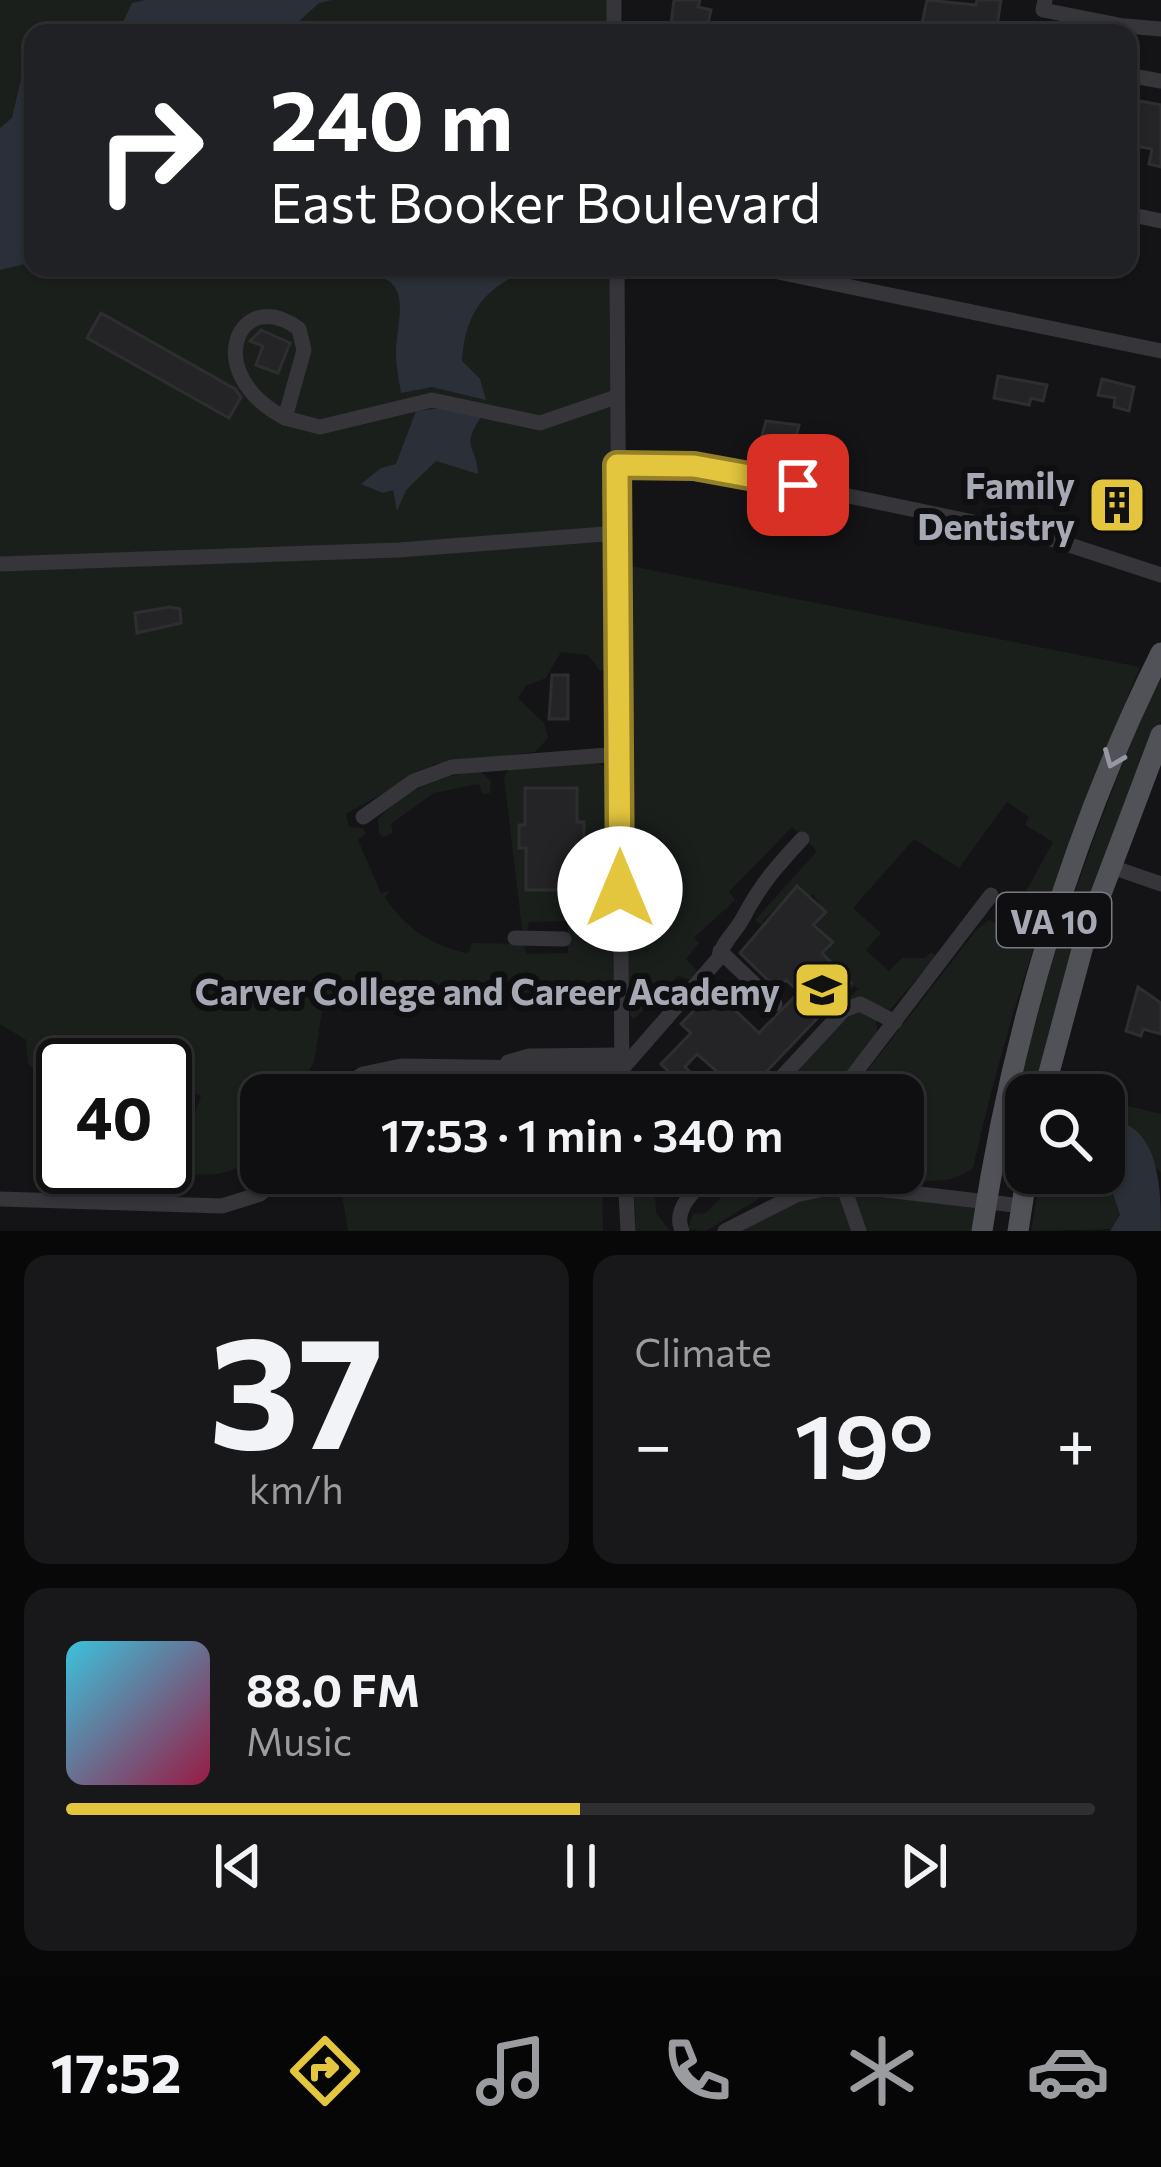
<!DOCTYPE html>
<meta charset="utf-8">
<style>
body{margin:0;font-family:Commissioner,sans-serif;background:#181719;color:#f1f3f6;height:100vh;display:flex;flex-direction:column;font-size:45px;white-space:nowrap}
*{box-sizing:border-box;margin:0}
p{font-size:39px;color:#9b9c9f}
.icon{flex:none;width:66px;height:66px;fill:none;stroke:currentColor;stroke-width:2;stroke-linecap:round;stroke-linejoin:round}
.map{position:relative;height:1231px;overflow:hidden}
.panel{display:flex;flex-direction:column;gap:24px;padding:24px;background:#080809;flex:1}
.panel>*{flex:none}
.top-card{position:absolute;left:24px;top:24px;width:1113px;height:252px;border-radius:24px;box-shadow:0 3px 9px #0004,0 0 0 3px #2f2e30;background:#202124;color:#fff;overflow:hidden}
.controls{position:absolute;left:1005px;top:1074px;display:grid;gap:24px}
.controls a{display:grid;place-items:center;width:120px;height:120px;border-radius:24px;background:#0f0e10;box-shadow:0 3px 9px #0004,0 0 0 3px #2f2e30;font-size:60px}
.speed{position:absolute;left:36px;top:1038px;display:flex;gap:24px;font-size:60px;font-weight:700;text-align:center}
.speed>*{display:grid;place-content:center;width:156px;height:156px;border-radius:50%;background:#0f0e10;box-shadow:0 3px 9px #0004,0 0 0 3px #2f2e30;line-height:1}
.speed .limit{border:6px solid #111;border-radius:18px;background:#fff;color:#111}
.pin{position:absolute;display:grid;place-items:center;width:102px;height:102px;color:#fff;margin:-51px;border-radius:24px;box-shadow:0 6px 18px #0006}
.me{position:absolute;width:132px;margin:-66px;rotate:0deg;stroke-linejoin:round;filter:drop-shadow(0 0 9px #0008)}
.turn{display:flex;align-items:center;gap:42px;height:252px;padding:0 48px;font-size:54px}
.turn .icon{width:156px;height:156px;stroke-width:2.5}
.turn b{display:block;font-size:84px;line-height:102px}
.big{font-size:90px;font-weight:600;line-height:1.1}
.panel .widget{flex:1;display:flex;flex-direction:column;justify-content:center;gap:18px;min-width:0;padding:0 42px;border-radius:24px;background:#181719}
.panel .dial{align-items:center;gap:0}
.dial b{font-size:156px;line-height:1}
.song{display:flex;align-items:center;gap:36px}
.cover{width:144px;height:144px;border-radius:18px;background:linear-gradient(135deg,hsl(190 70% 55%),hsl(340 70% 35%))}
.played{height:12px;border-radius:6px;background:linear-gradient(90deg,#e3c53e 50%,#2f2e30 50%)}
.keys{display:flex;justify-content:space-around;direction:ltr}
.heat{display:flex;justify-content:space-between;align-items:center;font-size:66px;direction:ltr}
.panel .tiles{flex:1;display:grid;gap:24px;grid-template-columns:1fr 1fr}
.widget:last-child{grid-column:span 2}
.trip{position:absolute;left:240px;top:1074px;width:684px;height:120px;border-radius:24px;background:#0f0e10;box-shadow:0 3px 9px #0004,0 0 0 3px #2f2e30;font-weight:600;line-height:120px;text-align:center}
.menu{display:flex;height:192px;justify-content:space-around;align-items:center;background:#060606;color:#9b9c9f}
.menu .icon{width:84px;height:84px}
.menu .current{color:#e3c53e}
.menu b{font-size:54px;color:#f1f3f6}
.map>svg:first-child{display:block}
.green{fill:#1a1f1c}
.water{fill:#2b3038}
.building{fill:#242426;stroke:#2e2e31;stroke-width:3}
.lines{fill:none;stroke-linecap:round;stroke-linejoin:round}
.minor{stroke:#35353a;stroke-width:15}
.major{stroke:#515158;stroke-width:21}
.oneway{stroke:#9597a2}
.route-casing{stroke:#948028;stroke-width:30}
.route{stroke:#e3c53e;stroke-width:21}
.labels{text-anchor:middle;dominant-baseline:central;stroke-width:12;stroke-linejoin:round;paint-order:stroke}
.shield{fill:#0f0e10;stroke:#797a83;stroke-width:3}
.shield-label{font-size:33px;font-weight:bold;fill:#a6a8b4}
.poi-label{font-size:36px;font-weight:bold;fill:#a6a8b4;stroke:#0f0e10;text-anchor:end}
</style>
<div class="map">
<svg width="1161" height="1231" viewBox="0 0 1161 1231">
<rect width="100%" height="100%" fill="#141315"/>
<g class="green">
<path d="M0,0h608l1,33h-576v234h578l3,400 -14,4 -12,-16 -27,-3 -15,26 -20,8 -8,12 26,25 4,15 -13,14 -100,12 -89,50 3,13 14,1 3,5 -8,7 23,53 10,-3 -6,7c18,29 48,50 83,56l4,-10 51,1 4,10 41,-1v-32l-39,1 -2,9 -5,-2 -18,-152 5,-8 84,-8 11,5 12,34 2,185 -122,10 -16,-4 -158,21 -8,50 -18,33h-35v57c-28,25 -52,25 -88,20l28,-76 -36,-13v-18h-102v17l-14,1 -21,-19 -2,-24 -26,-16z"/>
<path d="M620,564l520,103c-68,163 -129,329 -167,501 -29,24 -77,8 -112,5h42v-78h-55l130,-167 11,-8 17,8 47,-86 -28,-17 4,-8 -22,-15 -48,66 -45,-29 -61,69 28,25 -15,17 23,21 13,-13h23l6,-6 5,4 -46,54 -32,-12 -15,6 15,-15 -3,-3 -26,20 22,-24 -20,-19 -39,-17 33,-33 -12,-19 -4,3 -12,-11 -35,36 12,12 -19,-14 62,-69 -25,-24 -63,65 6,8 -41,38 5,5 -13,16 12,13 -6,8 -14,-4 -44,43 -4,-3z"/>
<path d="M1161,671v50l-38,92 -85,282h-12v54l-7,32 -12,7c-6,-42 9,-94 20,-135 33,-132 81,-257 134,-382z"/>
<path d="M480,771l11,10 -1,12 -8,1 -3,-10 -45,9 -43,31 2,9 -10,4 -4,-4 -1,-14c29,-31 61,-43 102,-48z"/>
<path d="M855,1010l21,5 1,19 -48,61h-58z"/>
<path d="M1104,1100l57,14v59l-47,-52 -10,8z"/>
<path d="M1104,1166l16,49 -5,14 -84,2 10,-58h63z"/>
<path d="M399,1173h203l1,58h-255l-6,-36z"/>
<path d="M633,1173h21l2,40 14,18h-34z"/>
<path d="M745,1173h33l-8,19 -64,39 -18,-2 5,-15 13,-1z"/>
<path d="M839,1189l144,14 -4,28h-248l67,-34z"/>
</g>
<g class="water">
<path d="M146,0h186l-13,3 -33,30h-168l14,-30z"/>
<path d="M33,74v188l-33,8v-142l12,-10 9,-39z"/>
<path d="M340,267h196c-48,17 -71,42 -74,94l18,18 6,21 -54,-13 -31,6c-2,-13 -5,-26 -5,-39 -1,-22 14,-62 -9,-74 -14,-8 -32,-5 -47,-13z"/>
<path d="M442,408l39,9c-21,31 -4,28 -3,57l-42,-13 -30,29 -9,21 -4,-21 -10,3 -22,-9 20,-16 15,-4 20,-53z"/>
<path d="M1114,1121c47,7 47,73 47,110h-51l10,-16 -16,-49v-37z"/>
</g>
<g class="building">
<path d="M674,0h26l-2,7 13,3 -5,23h-36z"/>
<path d="M927,0l49,5 1,-5h24l-5,33h-25l-23,-8 -2,8 -20,-2 -5,-3z"/>
<path d="M1140,101l21,4v62l-12,-3 3,-15 -21,-4z"/>
<path d="M101,313l134,76 6,8 -12,21 -142,-80z"/>
<path d="M261,330l29,13 -12,30 -22,-8 7,-19 -13,-5z"/>
<path d="M998,376l49,9 -4,16 -12,-3 -2,7 -35,-7z"/>
<path d="M1102,379l32,8 -5,24 -15,-4 1,-9 -17,-3z"/>
<path d="M766,421l33,4 -5,21 -34,-3z"/>
<path d="M1113,484l21,16 -10,19 -24,-10z"/>
<path d="M170,607l10,2 1,14 -44,10 -2,-20z"/>
<path d="M552,675h16v44h-19z"/>
<path d="M525,788h52v34h7v21h-7l1,47h-52v-42h-7v-23h6z"/>
<path d="M797,886l29,26 -13,13 20,17 -11,11 29,30 -107,112 -47,-41 -12,13 29,28h-47l11,-14 -17,-17 30,-31 -10,-9 33,-34 45,43 40,-41 -13,-12 -9,9 -37,-36z"/>
<path d="M1138,987l23,16v31l-18,-5 -2,7 -15,-5z"/>
</g>
<g class="lines">
<g class="minor">
<path d="M614,0v33"/>
<path d="M1045,0l-2,10 86,17 -1,20"/>
<path d="M1126,26l35,3"/>
<path d="M1128,75l33,6"/>
<path d="M1128,214l33,7"/>
<path d="M617,267l5,828"/>
<path d="M754,267l407,84"/>
<path d="M285,418c-86,-45 -46,-134 14,-89l5,21 -19,68 35,9 112,-27 108,23 76,-26"/>
<path d="M617,465l77,1 64,11 287,60 116,38"/>
<path d="M0,564l399,-14 219,-17"/>
<path d="M363,817l51,-36 38,-14 168,-13"/>
<path d="M1109,866l52,18"/>
<path d="M515,938l49,1"/>
<path d="M720,951l55,53"/>
<path d="M508,1062l21,-6 92,-1"/>
<path d="M332,1095l31,-21 38,-8 221,3 96,-110c5,-18 17,-26 25,-41 17,-33 34,-52 59,-79"/>
<path d="M765,1095l79,-85 16,-6 35,18"/>
<path d="M838,1095l153,-200"/>
<path d="M625,1173l3,58"/>
<path d="M789,1173v25"/>
<path d="M843,1185l16,46"/>
<path d="M0,1199l222,7 38,-12 26,-21"/>
<path d="M682,1231c-10,-23 14,-41 28,-58"/>
<path d="M725,1231l71,-36 47,-10 179,21"/>
</g>
<g class="major">
<path d="M1043,1095l44,-164 74,-196"/>
<path d="M982,1231c30,-199 89,-397 179,-578"/>
<path d="M1018,1231l9,-58"/>
</g>
</g>
<defs><path id="oneway-chevron" d="M-2-3.5L2.5 0L-2 3.5" fill="none" stroke-width="1.6" stroke-linecap="round" stroke-linejoin="round" transform="scale(3)"/></defs>
<use class="oneway" href="#oneway-chevron" transform="translate(1113 759) rotate(112)"/>
<g class="lines">
<defs>
<path id="route" d="M620,889l-3,-424 77,1 104,19"/>
</defs>
<use href="#route" class="route-casing"/>
<use href="#route" class="route"/>
</g>
<defs>
<symbol id="building-square" viewBox="-11 -11 22 22"><rect x="-9" y="-9" width="18" height="18" rx="4" fill="#e3c53e" stroke="#0f0e10"/><path d="M-4-6H4V6H1V3H-1V6H-4ZM-2.5-4.3h1.7v1.8h-1.7ZM.8-4.3h1.7v1.8H.8ZM-2.5-1h1.7V.8h-1.7ZM.8-1h1.7V.8H.8Z" fill="#111"/></symbol>
<symbol id="school-square" viewBox="-11 -11 22 22"><rect x="-9" y="-9" width="18" height="18" rx="4" fill="#e3c53e" stroke="#0f0e10"/><path d="M0-5L7-2L0 1L-7-2ZM-4 1L0 2.5L4 1V4Q0 6-4 4Z" fill="#111"/></symbol>
</defs>
<g fill-rule="evenodd">
<use href="#building-square" x="1084" y="472" width="66" height="66"/>
<use href="#school-square" x="789" y="957" width="66" height="66"/>
</g>
<g class="labels">
<rect class="shield" x="997" y="893" width="114" height="54" rx="9"/>
<g class="shield-label">
<text x="1054" y="920">VA 10</text>
</g>
<g class="poi-label">
<text x="1075" y="484">Family<tspan x="1075" dy="41">Dentistry</tspan></text>
<text x="780" y="990">Carver College and Career Academy</text>
</g>
</g>
</svg>
<div class="controls">
<a><svg class="icon" aria-label="search" viewBox="0 0 24 24"><circle cx="10" cy="10" r="6"/><path d="M15 15l6 6"/></svg></a>
</div>
<div class="speed"><div class="limit">40</div></div>
<div class="pin" style="left:798px;top:485px;background:#d93025"><svg class="icon" aria-label="arrive" viewBox="0 0 24 24"><path d="M6 21V4h12l-3 4 3 4H6"/></svg></div>
<svg class="me" style="left:620px;top:889px" viewBox="-20 -20 40 40"><circle r="19" fill="#fff"/><path d="M0-13L10 11 0 6-10 11z" fill="#e3c53e"/></svg>
<div class="trip">17:53 · 1 min · 340 m</div>
<div class="top-card">
<div class="turn"><svg class="icon" aria-label="right" viewBox="0 0 24 24"><path d="M7 20v-9h11M14 6l5 5-5 5"/></svg><div><b>240 m</b>East Booker Boulevard</div></div>
</div>
</div>
<section class="panel">
<div class="tiles">
<div class="widget dial"><b>37</b><p>km/h</p></div>
<div class="widget"><p>Climate</p>
<div class="heat"><a>−</a><b class="big">19°</b><a>+</a></div>
</div>
<div class="widget">
<div class="song"><i class="cover"></i><div><b>88.0 FM</b><p>Music</p></div></div>
<div class="played"></div>
<div class="keys"><svg class="icon" aria-label="previous" viewBox="0 0 24 24"><path d="M18 5L8 12l10 7zM5 5v14"/></svg><svg class="icon" aria-label="pause" viewBox="0 0 24 24"><path d="M8 5v14M16 5v14"/></svg><svg class="icon" aria-label="next" viewBox="0 0 24 24"><path d="M6 5l10 7-10 7zM19 5v14"/></svg></div>
</div>
</div>
</section>
<nav class="menu">
<b>17:52</b>
<svg class="icon current" aria-label="directions" viewBox="0 0 24 24"><path d="M12 3l9 9-9 9-9-9zM9 14v-3h6M13 9l2 2-2 2"/></svg>
<svg class="icon" aria-label="music" viewBox="0 0 24 24"><path d="M9 18V5l10-2v13"/><circle cx="6" cy="18" r="3"/><circle cx="16" cy="16" r="3"/></svg>
<svg class="icon" aria-label="phone" viewBox="0 0 24 24"><path d="M5 4h4l2 5-3 2q2 4 5 5l2-3 5 2v4C11 20 4 13 5 4z"/></svg>
<svg class="icon" aria-label="climate" viewBox="0 0 24 24"><path d="M12 3v18M4 7l16 10M4 17L20 7"/></svg>
<svg class="icon" aria-label="car" viewBox="0 0 24 24"><path d="M5 17H2v-5l4-1 3-4h7l3 4 3 1v5h-3M9 17h6M6 11h13"/><circle cx="7" cy="17" r="2"/><circle cx="17" cy="17" r="2"/></svg>
</nav>
